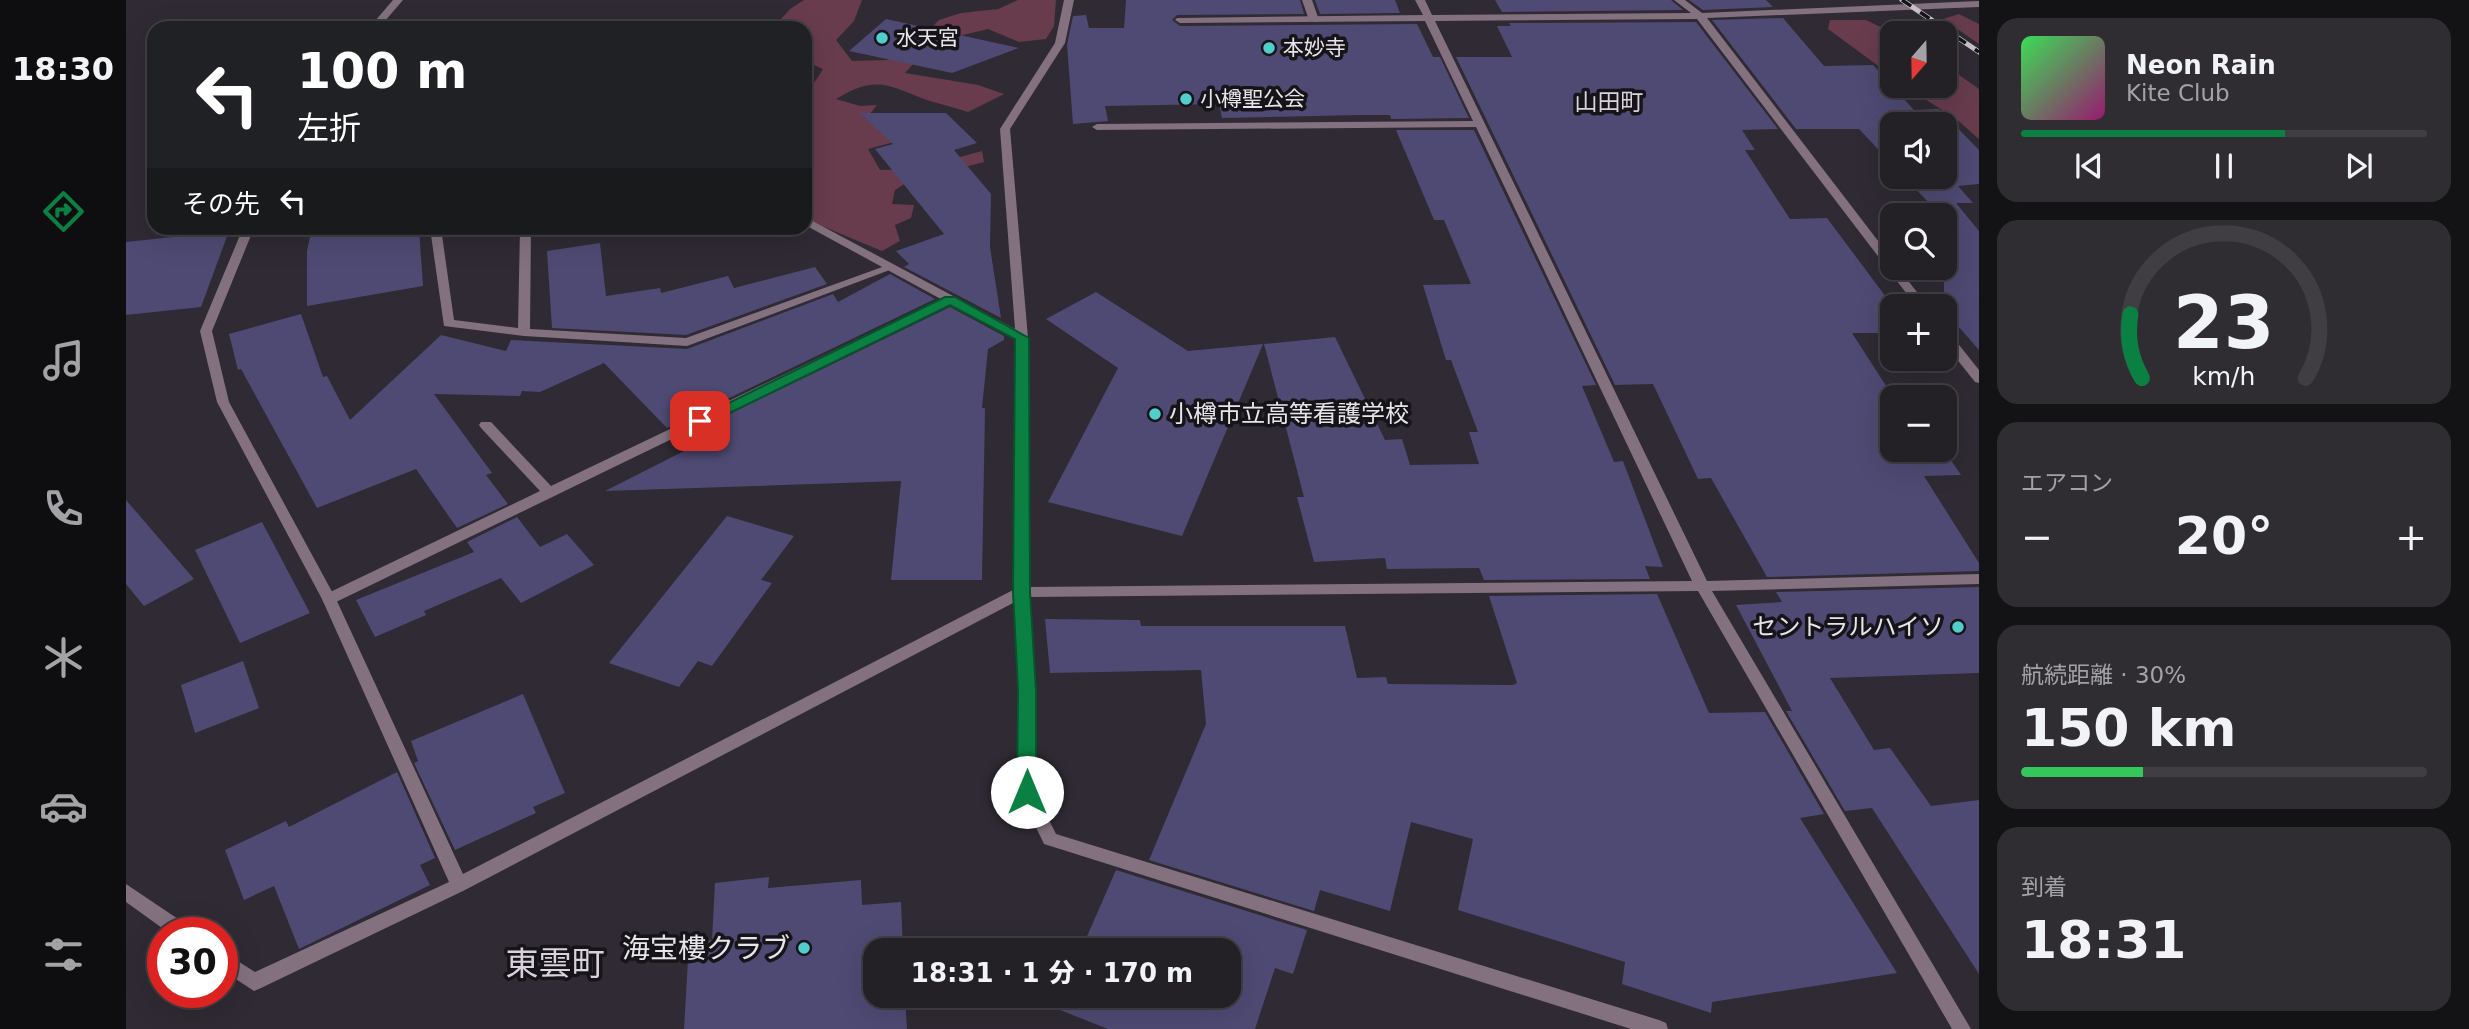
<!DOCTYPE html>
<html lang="ja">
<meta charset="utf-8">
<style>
body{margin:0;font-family:"DejaVu Sans","Noto Sans JP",sans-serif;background:#2f2d32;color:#f1f3f6;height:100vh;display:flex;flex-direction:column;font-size:26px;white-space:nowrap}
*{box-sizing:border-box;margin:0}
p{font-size:23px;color:#a3a3a7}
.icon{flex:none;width:38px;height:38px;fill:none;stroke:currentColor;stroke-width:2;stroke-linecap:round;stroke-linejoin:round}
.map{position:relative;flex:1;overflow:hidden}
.sheet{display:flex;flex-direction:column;gap:18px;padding:18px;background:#131215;width:490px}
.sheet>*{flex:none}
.guide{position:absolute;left:21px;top:21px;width:665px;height:214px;border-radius:21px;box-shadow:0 7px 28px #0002,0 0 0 2px #403e43;background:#202124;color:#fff;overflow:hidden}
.needle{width:46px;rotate:200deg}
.controls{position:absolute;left:1754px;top:21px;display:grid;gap:14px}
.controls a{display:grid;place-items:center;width:77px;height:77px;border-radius:14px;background:#232026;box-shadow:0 7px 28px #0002,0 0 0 2px #403e43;font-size:35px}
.speed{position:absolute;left:21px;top:917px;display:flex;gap:14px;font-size:35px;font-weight:700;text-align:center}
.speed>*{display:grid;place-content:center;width:91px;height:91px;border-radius:50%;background:#232026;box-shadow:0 7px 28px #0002,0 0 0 2px #403e43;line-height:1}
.speed .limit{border:10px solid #d22;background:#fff;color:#111}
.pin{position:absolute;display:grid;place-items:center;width:60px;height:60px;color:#fff;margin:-30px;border-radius:14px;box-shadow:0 4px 10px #0006}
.me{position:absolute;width:77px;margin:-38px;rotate:0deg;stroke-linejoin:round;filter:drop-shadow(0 0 5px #0008)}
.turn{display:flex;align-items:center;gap:24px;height:147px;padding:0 35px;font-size:32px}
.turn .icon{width:91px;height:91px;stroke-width:2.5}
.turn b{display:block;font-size:49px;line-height:60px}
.then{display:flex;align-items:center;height:66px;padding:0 35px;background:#0003;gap:14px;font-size:26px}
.big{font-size:52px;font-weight:800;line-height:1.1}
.sheet .card{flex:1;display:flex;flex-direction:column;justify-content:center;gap:10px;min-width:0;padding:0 24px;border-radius:21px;background:#2f2d32}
.sheet .dial{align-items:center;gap:0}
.dial svg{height:182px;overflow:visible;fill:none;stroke:#403e43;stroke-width:7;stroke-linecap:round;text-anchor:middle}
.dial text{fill:#f1f3f6;stroke:none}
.song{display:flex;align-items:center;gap:21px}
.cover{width:84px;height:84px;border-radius:10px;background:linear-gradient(135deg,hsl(130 70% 55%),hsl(320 70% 35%))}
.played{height:7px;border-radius:4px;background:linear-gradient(90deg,#0b8043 65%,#403e43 65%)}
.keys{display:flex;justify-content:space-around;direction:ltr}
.heat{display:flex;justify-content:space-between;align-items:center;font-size:38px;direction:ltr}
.charge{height:10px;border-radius:5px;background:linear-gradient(90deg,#34c759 30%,#403e43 0)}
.trip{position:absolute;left:737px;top:938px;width:378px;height:70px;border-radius:21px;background:#232026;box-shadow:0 7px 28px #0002,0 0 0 2px #403e43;font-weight:800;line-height:70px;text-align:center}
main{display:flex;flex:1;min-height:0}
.tabs{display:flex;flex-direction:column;width:126px;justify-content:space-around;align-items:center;background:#0e0d0f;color:#a3a3a7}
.tabs .icon{width:49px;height:49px}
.tabs .on{color:#0b8043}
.tabs b{font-size:32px;color:#f1f3f6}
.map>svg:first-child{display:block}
.green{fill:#683c4d}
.building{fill:#4e4a73}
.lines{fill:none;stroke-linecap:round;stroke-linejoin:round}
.service{fill:#83717f;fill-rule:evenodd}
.minor{fill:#83717f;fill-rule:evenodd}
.rail-casing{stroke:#c6c3c9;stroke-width:5}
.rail{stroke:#161418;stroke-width:3.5;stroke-dasharray:11;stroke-linecap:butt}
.route{fill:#0b8043;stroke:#07532c;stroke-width:2}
.poi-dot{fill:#52cdce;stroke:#161418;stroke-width:2.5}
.labels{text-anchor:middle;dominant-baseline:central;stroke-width:7;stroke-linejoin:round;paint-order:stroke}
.far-poi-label{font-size:21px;fill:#e7e4ea;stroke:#161418;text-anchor:start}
.far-quarter-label{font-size:23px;fill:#d9d2de;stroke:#161418}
.poi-label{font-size:24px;fill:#e7e4ea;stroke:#161418;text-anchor:start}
.near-poi-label{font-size:28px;fill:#e7e4ea;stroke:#161418;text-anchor:end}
.near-quarter-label{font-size:33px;fill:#d9d2de;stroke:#161418}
</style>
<main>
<nav class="tabs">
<b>18:30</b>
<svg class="icon on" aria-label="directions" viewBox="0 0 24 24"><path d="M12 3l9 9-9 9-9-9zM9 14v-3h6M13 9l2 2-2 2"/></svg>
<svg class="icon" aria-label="music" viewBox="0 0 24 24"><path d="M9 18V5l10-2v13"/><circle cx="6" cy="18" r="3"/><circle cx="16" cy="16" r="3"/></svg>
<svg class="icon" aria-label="phone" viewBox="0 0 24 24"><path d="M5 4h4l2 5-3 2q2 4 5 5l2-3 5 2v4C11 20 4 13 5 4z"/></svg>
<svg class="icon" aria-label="climate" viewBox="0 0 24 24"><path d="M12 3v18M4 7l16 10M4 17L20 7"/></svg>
<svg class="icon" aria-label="car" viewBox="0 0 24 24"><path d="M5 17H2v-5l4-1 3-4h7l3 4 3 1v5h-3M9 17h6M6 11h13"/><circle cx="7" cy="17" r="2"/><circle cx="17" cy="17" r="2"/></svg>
<svg class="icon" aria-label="filters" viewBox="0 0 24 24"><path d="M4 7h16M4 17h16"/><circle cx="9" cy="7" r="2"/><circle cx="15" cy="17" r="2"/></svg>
</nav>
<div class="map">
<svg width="1853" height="1029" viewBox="0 0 1853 1029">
<rect width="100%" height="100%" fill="#2f2a33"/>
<g class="green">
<path d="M678,0h58l-8,21 -18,19 16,21 35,-1 32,-20 20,-20 22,-7 37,-4 20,-9h38l-2,26 -8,13 -27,3 -31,-13 -29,7 -43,25 -11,12 73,12 26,9 -36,18c-12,-4 -25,-7 -38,-11 -40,-14 -52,-28 -94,-2l24,7 17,-1 -8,10 33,25 -34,9 12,21 36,-1 66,-18 2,11 -75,19 -14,9 -3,14 22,1 -3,13 -16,7 5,16 -18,10 -77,-32v-122l18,-28 -18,-8v-33h-32l17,-19z"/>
<path d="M1833,14l20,10v20l-36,-25z"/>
<path d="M1704,20h36l27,13 -1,43 -64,-47z"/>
<path d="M1819,65l34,24v50l-24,-21 -51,-32h40z"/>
</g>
<g class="building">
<path d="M1000,0h174l4,14 -127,1 -5,5 8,6 237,-2 16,33h7l29,61 -78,1 -1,-4h-30l-138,3 -3,-14 -114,2 3,15 -35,3 -6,-79 6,-29 13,-1 3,13h35z"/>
<path d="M1189,0h80l5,13 -80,1z"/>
<path d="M1369,0h176l12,10 -181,2z"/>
<path d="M1563,0h77l7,7 -70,3z"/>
<path d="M1657,18l41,48 49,-1 41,45 25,-1 40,41v34l-21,2 15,17h-17l23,28v119l-35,-40v-107l-14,1 -26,-27h40v-53h-52v40l-33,-35h-63l-84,-109z"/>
<path d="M760,19l133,29 -67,25 -103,-22z"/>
<path d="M1570,22l82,107 -36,1 13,20h-10l45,69 37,-1 65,87v28h-40l40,62v55h52l17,25 -37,1 55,87v8l-212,6 -56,-99 -13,1 -45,-95 -38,1 -159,-328h56l-15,-31h14l-2,-3z"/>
<path d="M734,113h86l31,30 -23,7 37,44 -1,53 11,71 -97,-51 5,-3 -13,-13 48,-17 -69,-85 18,-5z"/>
<path d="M1270,130h78l122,255 -14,1 32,76 9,-1 40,106 -18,-1 5,13 -166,1 -5,-12 -92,1 -2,-11 -71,4 -17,-65h7l-40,-153 71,-7 50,103 17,-1 8,26 69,-1 -10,-32h9l-27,-72h-5l-23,-75 48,-1 -27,-64h-10z"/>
<path d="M186,228h107l4,58 -116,20v-55z"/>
<path d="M103,231l-28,76 -75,8v-73z"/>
<path d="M474,243l6,53 54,-8 1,5 67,-17 6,12 81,-21 12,17 -141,51 -134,-7 -5,-77z"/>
<path d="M764,274l45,25 -268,129 -63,-65 -64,29 -18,-1 -2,5 -86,-2 58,79 -6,2 22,29 -51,24 -41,-59 -99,39 -76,-139 -3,1 -9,-36 72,-20 22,63 4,-1 23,44 91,-85 65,16 5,-11 176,9 146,-55 5,8z"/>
<path d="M970,292l92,59 75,-7 -81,192 -134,-34 70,-134 -72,-49z"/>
<path d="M824,307l54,29v4l-16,9 -6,59h3l-3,172h-91l10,-99 -296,10 81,-41 -8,-11z"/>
<path d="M0,500l68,79 -50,27 -18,-22z"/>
<path d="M601,516l67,20 -33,44 11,3 -60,83 -14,-5 -19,26 -70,-24z"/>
<path d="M391,517l23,30 27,-13 27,31 -73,38 -20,-25 -77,33 2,4 -51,22 -19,-37 118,-48 -7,-10z"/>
<path d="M136,522l48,91 -70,30 -45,-93z"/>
<path d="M1853,587v86l-149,5 44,72 16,-2 41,58 48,-6v174l-107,-166 -27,3 -59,-100h6l-56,-106 46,-3 -6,-10z"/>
<path d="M1531,594l52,119 56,-1 59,102 -24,4 97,155 -185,29 -1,11 -89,-29 3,-22 -167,-52 15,-71 -62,-17 -21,89 -70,-21 -6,21 -165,-51 57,-136 -5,-54 -151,3 -5,-54 95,1 1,6h204l12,52 29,-1 2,7 125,1 4,-2 -28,-87z"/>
<path d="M117,661l16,47 -64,25 -14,-48z"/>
<path d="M397,694l42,99 -32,14 3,6 -81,37 -41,-87 4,-2 -7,-20z"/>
<path d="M271,772l38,86 -15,7 10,20 -131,64 -25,-63 -30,14 -19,-50 61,-29 3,6z"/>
<path d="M990,870l191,60 -14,44 -18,-6 -20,61h-147l-53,-21 6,-12h167v-46h-147z"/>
<path d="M643,877l-1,11 93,-8 1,25 39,-3 2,48h-28v46h30l2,33h-223l5,-87 23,-2 3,-57z"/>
</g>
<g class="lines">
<g class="service">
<path d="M1176,0h10l7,20 -2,2 -8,-2z"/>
<path d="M304,228h11l13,92 64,8 2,-100h11l-1,101 156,9 199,-72h8l2,2 -208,78 -163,-10 -80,-10z"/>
<path d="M824,295l6,4 -2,3 -620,301h-10l-2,-4 2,-4 216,-104 -59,-63 -2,-3 2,-3h10l60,64z"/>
</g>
<g class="minor">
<path d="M267,0h10l-24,28h-10z"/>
<path d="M938,0h10l-9,43 -55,86 18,209 1,249 663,-6 -216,-454 -379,3 -5,-3 5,-3 376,-3 -48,-100 -245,2 -5,-3 2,-2 246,-3 -8,-15h10l7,15 259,-2 -17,-13h11l17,13 277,-12v6l-272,11 185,241v9h6l30,38h-12l-219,-287 -262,2 272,560 272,-7v10l-267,7 259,438h-19l-254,-438 -668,6 5,93v102l21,42 603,186 7,3 2,6h-37l-587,-185 -25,-52v-102l-4,-88 -550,288 -204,98 -7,3 -32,-21v-19l33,21 194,-90 -127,-283 -105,-197 -17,-71 43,-103h11l-42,103 17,71 107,197 127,275 552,-285 1,-249 -211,-115v-8l210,112 -15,-200 55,-86z"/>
<path d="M1818,330l4,1 31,39v13l-4,-1 -31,-39z"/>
<path d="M0,884l64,43 3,6h-24l-43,-31z"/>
</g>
<defs>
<path id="rail" d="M1776,0l77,52"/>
</defs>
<use href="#rail" class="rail-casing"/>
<use href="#rail" class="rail"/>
</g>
<path class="route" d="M819,297h10l74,41 1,254 6,98v102l-3,6h-13l-3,-6 1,-102 -5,-98 2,-253 -65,-34 -245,120 -5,1 -8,-5z"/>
<g class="poi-dot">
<circle cx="756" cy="38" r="7"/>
<circle cx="1143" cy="48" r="7"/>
<circle cx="1060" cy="99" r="7"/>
<circle cx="1029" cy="414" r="7"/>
<circle cx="1832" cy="627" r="7"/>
<circle cx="678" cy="948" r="7"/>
</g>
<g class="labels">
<g class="far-poi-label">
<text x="770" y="38">水天宮</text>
<text x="1157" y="48">本妙寺</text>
<text x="1074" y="99">小樽聖公会</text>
</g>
<g class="far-quarter-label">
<text x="1483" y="102">山田町</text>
</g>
<g class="poi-label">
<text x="1043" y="414">小樽市立高等看護学校</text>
<text x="1818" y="627" text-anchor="end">セントラルハイソ</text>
</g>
<g class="near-poi-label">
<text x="664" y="948">海宝樓クラブ</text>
</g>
<g class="near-quarter-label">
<text x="429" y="963">東雲町</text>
</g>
</g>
</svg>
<div class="controls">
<a><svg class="needle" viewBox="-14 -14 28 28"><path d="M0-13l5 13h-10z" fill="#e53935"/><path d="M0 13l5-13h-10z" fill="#a3a3a7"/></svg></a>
<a><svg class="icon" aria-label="sound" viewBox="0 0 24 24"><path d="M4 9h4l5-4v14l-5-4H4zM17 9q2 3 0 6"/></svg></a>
<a><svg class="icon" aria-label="search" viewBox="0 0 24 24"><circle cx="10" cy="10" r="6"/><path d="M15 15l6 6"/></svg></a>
<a>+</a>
<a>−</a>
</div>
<div class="speed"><div class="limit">30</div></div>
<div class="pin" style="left:574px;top:421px;background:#d93025"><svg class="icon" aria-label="arrive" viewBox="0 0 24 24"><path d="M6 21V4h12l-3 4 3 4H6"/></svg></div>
<svg class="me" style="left:901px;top:792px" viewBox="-20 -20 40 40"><circle r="19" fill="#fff"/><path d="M0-13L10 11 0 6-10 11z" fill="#0b8043"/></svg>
<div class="trip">18:31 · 1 分 · 170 m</div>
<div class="guide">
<div class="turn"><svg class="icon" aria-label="left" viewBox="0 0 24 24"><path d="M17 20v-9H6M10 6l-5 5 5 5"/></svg><div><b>100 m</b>左折</div></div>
<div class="then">その先<svg class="icon" aria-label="left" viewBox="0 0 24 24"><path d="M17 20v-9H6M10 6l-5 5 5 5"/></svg></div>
</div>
</div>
<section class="sheet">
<div class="card">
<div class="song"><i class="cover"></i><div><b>Neon Rain</b><p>Kite Club</p></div></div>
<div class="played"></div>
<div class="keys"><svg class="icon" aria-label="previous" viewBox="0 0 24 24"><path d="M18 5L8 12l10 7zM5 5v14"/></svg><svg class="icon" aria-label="pause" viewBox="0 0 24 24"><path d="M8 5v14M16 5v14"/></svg><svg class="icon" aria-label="next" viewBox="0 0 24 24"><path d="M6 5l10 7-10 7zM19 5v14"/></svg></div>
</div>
<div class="card dial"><svg viewBox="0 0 100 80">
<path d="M14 69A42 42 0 1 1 86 69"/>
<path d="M14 69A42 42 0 0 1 9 41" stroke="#0b8043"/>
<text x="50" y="56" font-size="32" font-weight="700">23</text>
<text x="50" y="72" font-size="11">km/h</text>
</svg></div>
<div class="card"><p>エアコン</p>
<div class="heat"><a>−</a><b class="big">20°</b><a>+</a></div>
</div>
<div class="card"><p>航続距離 · 30%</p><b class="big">150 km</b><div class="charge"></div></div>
<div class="card"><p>到着</p><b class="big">18:31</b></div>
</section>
</main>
